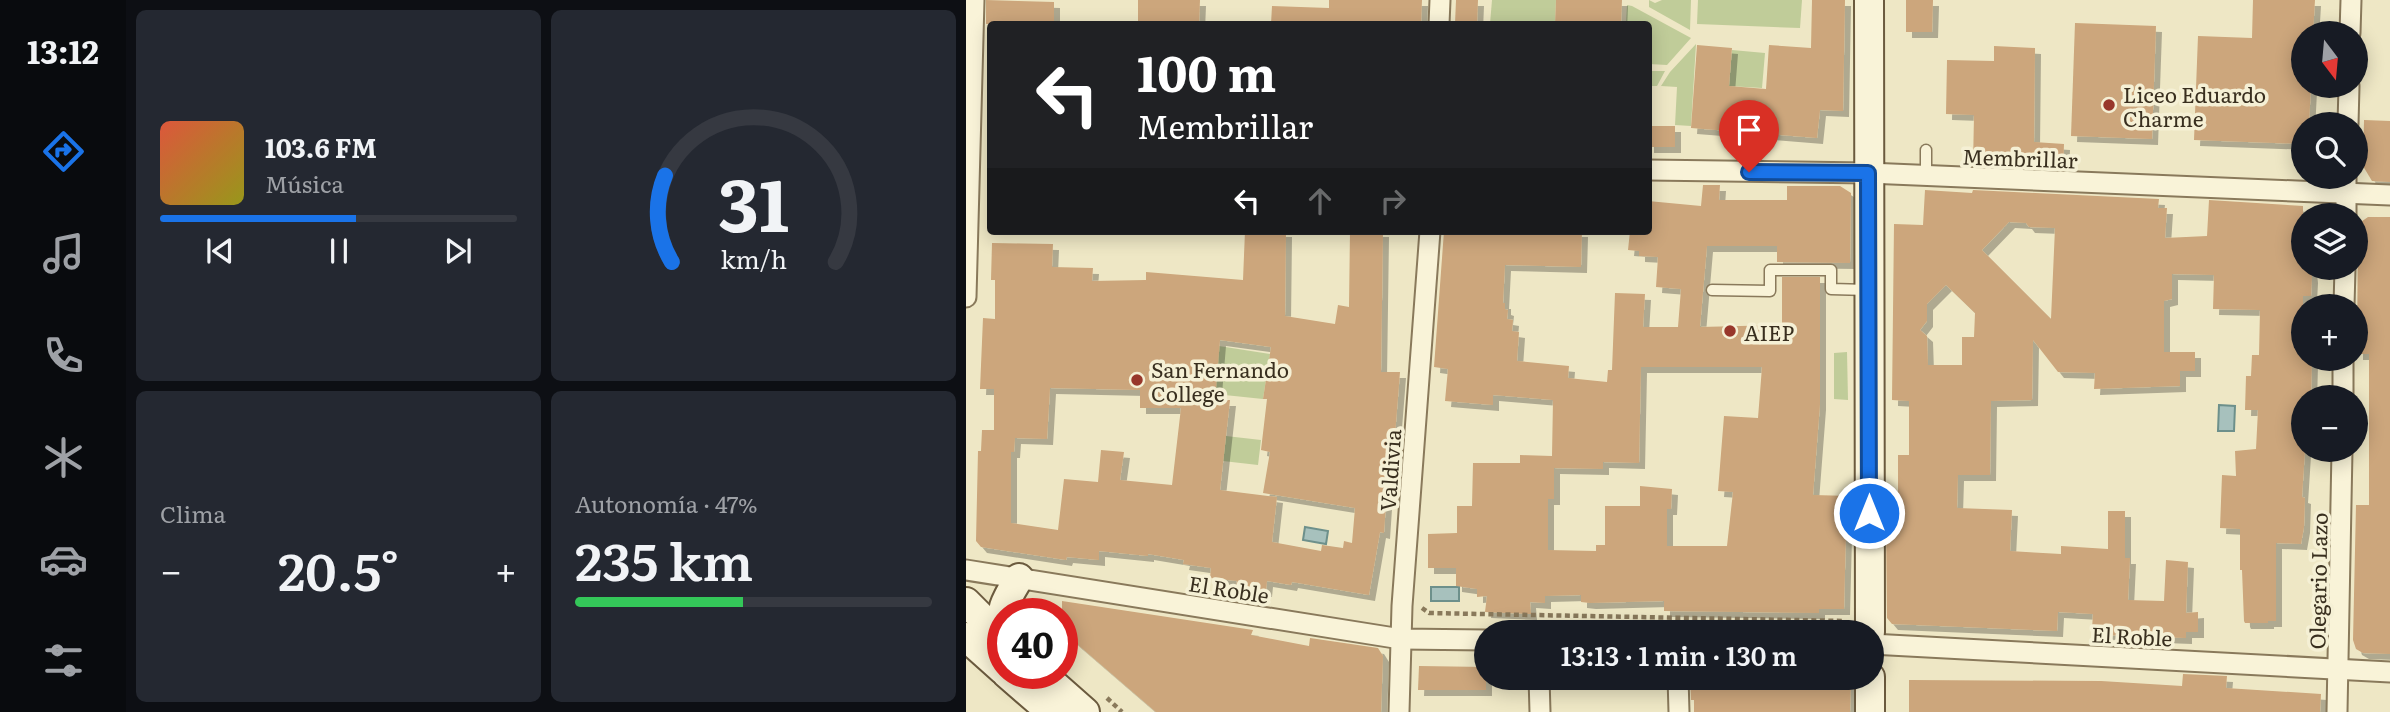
<!DOCTYPE html>
<html lang="es">
<meta charset="utf-8">
<style>
body{margin:0;font-family:Literata,serif;background:#242831;color:#f1f3f6;height:100vh;display:flex;flex-direction:column;font-size:26px;white-space:nowrap}
*{box-sizing:border-box;margin:0}
p{font-size:23px;color:#9ea1a6}
.icon{flex:none;width:38px;height:38px;fill:none;stroke:currentColor;stroke-width:2;stroke-linecap:round;stroke-linejoin:round}
.map{position:relative;flex:1;overflow:hidden}
.panel{display:flex;flex-direction:column;gap:10px;padding:10px;background:#0d0f14;width:840px}
.panel>*{flex:none}
.hud{position:absolute;left:21px;top:21px;width:665px;height:214px;border-radius:7px;box-shadow:0 4px 18px #0003;background:#202124;color:#fff;overflow:hidden}
.needle{width:46px;rotate:164deg}
.buttons{position:absolute;left:1325px;top:21px;display:grid;gap:14px}
.buttons a{display:grid;place-items:center;width:77px;height:77px;border-radius:50%;background:#171b24;box-shadow:0 4px 18px #0003;font-size:35px}
.speed{position:absolute;left:21px;top:598px;display:flex;gap:14px;font-size:35px;font-weight:700;text-align:center}
.speed>*{display:grid;place-content:center;width:91px;height:91px;border-radius:50%;background:#171b24;box-shadow:0 4px 18px #0003;line-height:1}
.speed .limit{border:10px solid #d22;background:#fff;color:#111}
.pin{position:absolute;display:grid;place-items:center;width:60px;height:60px;color:#fff;margin:-72px -30px;border-radius:50% 50% 50% 0;rotate:-45deg;box-shadow:0 0 7px #0007}
.pin .icon{rotate:45deg}
.me{position:absolute;width:77px;margin:-38px;rotate:0deg;stroke-linejoin:round;filter:drop-shadow(0 0 5px #0008)}
.turn{display:flex;align-items:center;gap:24px;height:147px;padding:0 35px;font-size:32px}
.turn .icon{width:91px;height:91px;stroke-width:2.5}
.turn b{display:block;font-size:49px;line-height:60px}
.lanes{display:flex;align-items:center;height:66px;padding:0 35px;background:#0003;justify-content:center;gap:35px;direction:ltr}
.lanes .off{opacity:.35}
.big{font-size:52px;font-weight:600;line-height:1.1}
.panel .widget{flex:1;display:flex;flex-direction:column;justify-content:center;gap:10px;min-width:0;padding:0 24px;border-radius:10px;background:#242831}
.panel .dial{align-items:center;gap:0}
.dial svg{height:182px;overflow:visible;fill:none;stroke:#363941;stroke-width:7;stroke-linecap:round;text-anchor:middle}
.dial text{fill:#f1f3f6;stroke:none}
.song{display:flex;align-items:center;gap:21px}
.cover{width:84px;height:84px;border-radius:10px;background:linear-gradient(135deg,hsl(10 70% 55%),hsl(60 70% 35%))}
.played{height:7px;border-radius:4px;background:linear-gradient(90deg,#1a73e8 55%,#363941 55%)}
.keys{display:flex;justify-content:space-around;direction:ltr}
.heat{display:flex;justify-content:space-between;align-items:center;font-size:38px;direction:ltr}
.charge{height:10px;border-radius:5px;background:linear-gradient(90deg,#34c759 47%,#363941 0)}
.panel .tiles{flex:1;display:grid;gap:10px;grid-template-columns:repeat(2,1fr)}
.trip{position:absolute;left:508px;top:620px;width:410px;height:70px;border-radius:35px;background:#171b24;box-shadow:0 4px 18px #0003;font-weight:600;line-height:70px;text-align:center}
main{display:flex;flex:1;min-height:0}
.tab-bar{display:flex;flex-direction:column;width:126px;justify-content:space-around;align-items:center;background:#090b0e;color:#9ea1a6}
.tab-bar .icon{width:49px;height:49px}
.tab-bar .current{color:#1a73e8}
.tab-bar b{font-size:32px;color:#f1f3f6}
.map>svg:first-child{display:block}
.green{fill:#c0cc99}
.water{fill:#a7c1bd;stroke:#6d908b;stroke-width:2}
.building{fill:#cca67b;fill-rule:evenodd;filter:url(#shadow)}
.lines{fill:none;stroke-linecap:round;stroke-linejoin:round}
.lane-casing{stroke:#89795b;stroke-width:13}
.street-casing{stroke:#89795b;stroke-width:23}
.secondary-casing{stroke:#6b5a3e;stroke-width:32}
.path{stroke:#89795b;stroke-width:4.5;stroke-dasharray:5 3.5;stroke-linecap:butt}
.lane{stroke:#f9f3d8;stroke-width:10}
.street{stroke:#f9f3d8;stroke-width:19}
.secondary{stroke:#f9f3d8;stroke-width:28}
.route-casing{stroke:#114b97;stroke-width:18}
.route{stroke:#1a73e8;stroke-width:12}
.poi-dot{fill:#98372b;stroke:#f5f0d5;stroke-width:2.5}
.labels{text-anchor:middle;dominant-baseline:central;stroke-width:7;stroke-linejoin:round;paint-order:stroke}
.poi-label{font-size:21px;fill:#392f1f;stroke:#f5f0d5;text-anchor:start}
.street-label{font-size:21px;fill:#392f1f;stroke:#f5f0d5}
</style>
<main>
<nav class="tab-bar">
<b>13:12</b>
<svg class="icon current" aria-label="directions" viewBox="0 0 24 24"><path d="M12 3l9 9-9 9-9-9zM9 14v-3h6M13 9l2 2-2 2"/></svg>
<svg class="icon" aria-label="music" viewBox="0 0 24 24"><path d="M9 18V5l10-2v13"/><circle cx="6" cy="18" r="3"/><circle cx="16" cy="16" r="3"/></svg>
<svg class="icon" aria-label="phone" viewBox="0 0 24 24"><path d="M5 4h4l2 5-3 2q2 4 5 5l2-3 5 2v4C11 20 4 13 5 4z"/></svg>
<svg class="icon" aria-label="climate" viewBox="0 0 24 24"><path d="M12 3v18M4 7l16 10M4 17L20 7"/></svg>
<svg class="icon" aria-label="car" viewBox="0 0 24 24"><path d="M5 17H2v-5l4-1 3-4h7l3 4 3 1v5h-3M9 17h6M6 11h13"/><circle cx="7" cy="17" r="2"/><circle cx="17" cy="17" r="2"/></svg>
<svg class="icon" aria-label="filters" viewBox="0 0 24 24"><path d="M4 7h16M4 17h16"/><circle cx="9" cy="7" r="2"/><circle cx="15" cy="17" r="2"/></svg>
</nav>
<section class="panel">
<div class="tiles">
<div class="widget">
<div class="song"><i class="cover"></i><div><b>103.6 FM</b><p>Música</p></div></div>
<div class="played"></div>
<div class="keys"><svg class="icon" aria-label="previous" viewBox="0 0 24 24"><path d="M18 5L8 12l10 7zM5 5v14"/></svg><svg class="icon" aria-label="pause" viewBox="0 0 24 24"><path d="M8 5v14M16 5v14"/></svg><svg class="icon" aria-label="next" viewBox="0 0 24 24"><path d="M6 5l10 7-10 7zM19 5v14"/></svg></div>
</div>
<div class="widget dial"><svg viewBox="0 0 100 80">
<path d="M14 69A42 42 0 1 1 86 69"/>
<path d="M14 69A42 42 0 0 1 11 31" stroke="#1a73e8"/>
<text x="50" y="56" font-size="32" font-weight="700">31</text>
<text x="50" y="72" font-size="11">km/h</text>
</svg></div>
<div class="widget"><p>Clima</p>
<div class="heat"><a>−</a><b class="big">20.5°</b><a>+</a></div>
</div>
<div class="widget"><p>Autonomía · 47%</p><b class="big">235 km</b><div class="charge"></div></div>
</div>
</section>
<div class="map">
<svg width="1424" height="712" viewBox="0 0 1424 712">
<defs>
<filter id="shadow"><feDropShadow dx="6" dy="6" stdDeviation="0" flood-color="#0004"/></filter>
</defs>
<rect width="100%" height="100%" fill="#eee7c5"/>
<g class="green">
<path d="M526,0h64l-1,24h-65z"/>
<path d="M683,0l6,3 7,-3h29l-1,30 -41,-23z"/>
<path d="M732,0h104l-2,28 -103,-4z"/>
<path d="M661,5l5,1 59,32 -24,27 -18,-1 -1,-40h-22z"/>
<path d="M730,44l-5,82 -16,-1 2,-38 -16,-1 9,-14z"/>
<path d="M766,50l33,3 -3,35 -33,-2z"/>
<path d="M683,71h16l-8,15h-8z"/>
<path d="M253,346l51,8 -7,45 -48,-5z"/>
<path d="M881,352l1,48 -14,-1v-46z"/>
<path d="M260,436l35,4 -3,25 -35,-4z"/>
</g>
<g class="water">
<path d="M1253,405l16,1 -1,25h-16z"/>
<path d="M339,527l23,4 -2,13 -23,-4z"/>
<rect x="465" y="587" width="28" height="14"/>
</g>
<g class="building">
<path d="M20,0l68,2v22h-68z"/>
<path d="M172,0h62l-1,24h-61z"/>
<path d="M363,0h93l-1,24h-150l1,-18 57,2z"/>
<path d="M490,0h22l-1,24h-22z"/>
<path d="M590,0h66l-1,24h-66z"/>
<path d="M846,0h33l-2,111 -23,-1 -3,28 -126,-10 6,-83 35,3 -3,38 37,3 3,-44 42,3z"/>
<path d="M940,0h27l-1,32h-26z"/>
<path d="M1287,0h62l-2,33h-10v53h8l-2,38h-6v20l-109,-4 4,-104 54,2z"/>
<path d="M1109,23l81,3 -4,113 -81,-3z"/>
<path d="M1028,46l41,2 -1,94 30,2 -1,25 -90,-4 1,-50 -28,-1 1,-54 47,1z"/>
<path d="M1398,120l26,1v61l-18,-1 -9,-15z"/>
<rect x="682" y="126" width="27" height="21"/>
<path d="M737,185h17l-1,15h68v-14h53l11,7 -1,70 -73,-1v-16h-70l-7,81 82,-2v-48h38v127l-7,91 38,1v34l-5,1 -2,78h-25v4l-155,-2v-10l-74,2 -9,-1v-7l-36,1v7l-15,-1 1,12 -46,-2 2,-16 -10,1v-8l-21,-3v-18h-28v-34l29,-1v-27h15l1,-43h47v-8l32,1 1,-56 -60,-5v10l-48,-4 3,-32 -14,-2 10,-136h138l-1,36 -76,-2 -2,38h2v6l3,1 -1,9 6,1 -1,11 7,1 -2,29 52,5 -1,12 39,4 1,-12h4l3,-77 30,1 -2,33h35l3,-38 -25,-2 2,-30 -19,-1v-5l-11,-1 2,-19h18v-30l53,5zM675,367h121l-4,51 -34,-2 -6,75 15,1 -6,54h-60v-37h4l1,-20 -32,-3v20h-35v39h-9v6l-48,-1v-51h6v-31l49,1v-7l36,1z"/>
<path d="M959,190l47,3 1,-3 186,9 -1,9h9l-2,30 42,-2 2,-36 94,6v62h8l1,9 -1,19h-8v63h9l-1,38h-8v53h2l-3,47 3,1 -1,29 -3,17 -25,-1v78h-8v2h-23l-1,-2 -2,-51h-2v-41l-20,-1 2,-53 14,1 -1,-25 21,-2 2,-39h-13l1,-34h5l1,-21h7l1,-45 -47,-1 1,-34 -42,-1v25l-8,2v51h31v19h-15v15l-86,3 1,-16 -37,-1 -25,-32 -1,60 -41,1 -1,74h-32l-1,33 55,2 -2,41 51,3v-8l47,3v-38h17v47h5l-2,42 36,1 2,-41 22,2 -2,51 12,-1v20h-12v6l-81,-3v-6h-13l1,-15 -35,-2 -1,19 -165,-7 -5,-6 -1,-93 3,-19 9,1v-52h11v-54l-17,-1 2,-176 29,1zM1043,222l17,1 3,4 26,1 -4,91 -69,-69zM980,285l29,28 -1,24h-12v28h-34l-1,-29 -7,-6 7,-9v-17z"/>
<path d="M1402,217h22v437l-27,-1 -7,-4 -3,-9 3,-135h13v-151h-12l1,-130z"/>
<path d="M279,231h41l-1,85 50,8 3,-19 11,2 1,-76h33l-2,141h19l-7,88 -4,-1 -5,74 -4,-1 -11,63 -77,-13 -1,3 -24,-4 -1,10 -30,-3 1,-7 -27,-3 1,-10 -28,-4 1,-4 -36,-6v2l-49,-5v9l-32,-3 -1,3 -85,-13 -5,-6 2,-90h3l1,-21h12v-41h-14l3,-71 12,1v-39h-4l1,-37 61,1 -1,23 41,1 -1,13 54,-1v-8l97,8zM254,340l51,7 -8,52h4l-6,51 9,2 -7,41 92,15 -3,35 -8,-2 -1,7 -21,-3 -1,6 -49,-9 5,-45 -57,-7 10,-90h-15zM84,388l90,2v18h41l-9,77 -52,-5 4,-28 -23,-2 -3,32 -34,-3 -6,51 -47,-7v-71h3l1,-14 32,1z"/>
<path d="M96,601l191,29 -2,5 58,11 1,-8 68,10 5,8 -2,56h-225l-94,-81z"/>
<path d="M453,666l67,1v23h-68z"/>
<path d="M1217,674l44,2 -1,12 95,6 -1,18h-411v-32l192,1 81,5z"/>
<path d="M724,677h161l-1,35h-156v-12h-3z"/>
</g>
<g class="lines">
<defs>
<g id="lane">
<path d="M960,176v-26"/>
<path d="M746,290l58,1v-21h61v19l37,1"/>
</g>
<g id="street">
<path d="M473,24l1,-24"/>
<path d="M1384,33l1,-33"/>
<path d="M1382,124l1,-38"/>
<path d="M682,170l220,3 522,22"/>
<path d="M1380,215v-38"/>
<path d="M0,297l8,-297"/>
<path d="M1378,306l1,-38"/>
<path d="M1377,397v-38"/>
<path d="M0,570l435,69 85,1"/>
<path d="M905,644l519,28"/>
<path d="M573,677l1,35"/>
<path d="M712,677l1,35"/>
<path d="M433,712l3,-106 28,-375"/>
<path d="M1371,712l5,-262"/>
</g>
<g id="secondary">
<path d="M903,0l1,632"/>
<path d="M0,602l37,37"/>
<path d="M37,634c-5,-23 4,-36 16,-56"/>
<path d="M0,637l37,33"/>
<path d="M41,674l44,38"/>
<path d="M76,674l43,38"/>
<path d="M904,712v-35"/>
</g>
</defs>
<use href="#lane" class="lane-casing"/>
<use href="#street" class="street-casing"/>
<use href="#secondary" class="secondary-casing"/>
<g class="path">
<path d="M456,608l7,5 416,8"/>
<path d="M141,698l15,14"/>
</g>
<use href="#lane" class="lane"/>
<use href="#street" class="street"/>
<use href="#secondary" class="secondary"/>
</g>
<g class="lines">
<defs>
<path id="route" d="M783,172l119,1 1,340"/>
</defs>
<use href="#route" class="route-casing"/>
<use href="#route" class="route"/>
</g>
<g class="poi-dot">
<circle cx="1143" cy="105" r="7"/>
<circle cx="764" cy="331" r="7"/>
<circle cx="171" cy="380" r="7"/>
</g>
<g class="labels">
<g class="poi-label">
<text x="1157" y="93">Liceo Eduardo<tspan x="1157" dy="24">Charme</tspan></text>
<text x="778" y="331">AIEP</text>
<text x="185" y="368">San Fernando<tspan x="185" dy="24">College</tspan></text>
</g>
<g class="street-label">
<text transform="translate(1054 157) rotate(2)">Membrillar</text>
<text transform="translate(423 470) rotate(-86)">Valdivia</text>
<text transform="translate(1351 581) rotate(-89)">Olegario Lazo</text>
<text transform="translate(263 588) rotate(9)">El Roble</text>
<text transform="translate(1166 635) rotate(3)">El Roble</text>
</g>
</g>
</svg>
<div class="buttons">
<a><svg class="needle" viewBox="-14 -14 28 28"><path d="M0-13l5 13h-10z" fill="#e53935"/><path d="M0 13l5-13h-10z" fill="#9ea1a6"/></svg></a>
<a><svg class="icon" aria-label="search" viewBox="0 0 24 24"><circle cx="10" cy="10" r="6"/><path d="M15 15l6 6"/></svg></a>
<a><svg class="icon" aria-label="layers" viewBox="0 0 24 24"><path d="M12 4l9 5-9 5-9-5zM3 14l9 5 9-5"/></svg></a>
<a>+</a>
<a>−</a>
</div>
<div class="speed"><div class="limit">40</div></div>
<div class="pin" style="left:783px;top:172px;background:#d93025"><svg class="icon" aria-label="arrive" viewBox="0 0 24 24"><path d="M6 21V4h12l-3 4 3 4H6"/></svg></div>
<svg class="me" style="left:903px;top:513px" viewBox="-20 -20 40 40"><circle r="17" fill="#1a73e8" stroke="#fff" stroke-width="3"/><path d="M0-11L8 9 0 5-8 9z" fill="#fff"/></svg>
<div class="trip">13:13 · 1 min · 130 m</div>
<div class="hud">
<div class="turn"><svg class="icon" aria-label="left" viewBox="0 0 24 24"><path d="M17 20v-9H6M10 6l-5 5 5 5"/></svg><div><b>100 m</b>Membrillar</div></div>
<div class="lanes"><svg class="icon" aria-label="left" viewBox="0 0 24 24"><path d="M17 20v-9H6M10 6l-5 5 5 5"/></svg><svg class="icon off" aria-label="ahead" viewBox="0 0 24 24"><path d="M12 20V5M6 11l6-6 6 6"/></svg><svg class="icon off" aria-label="right" viewBox="0 0 24 24"><path d="M7 20v-9h11M14 6l5 5-5 5"/></svg></div>
</div>
</div>
</main>
